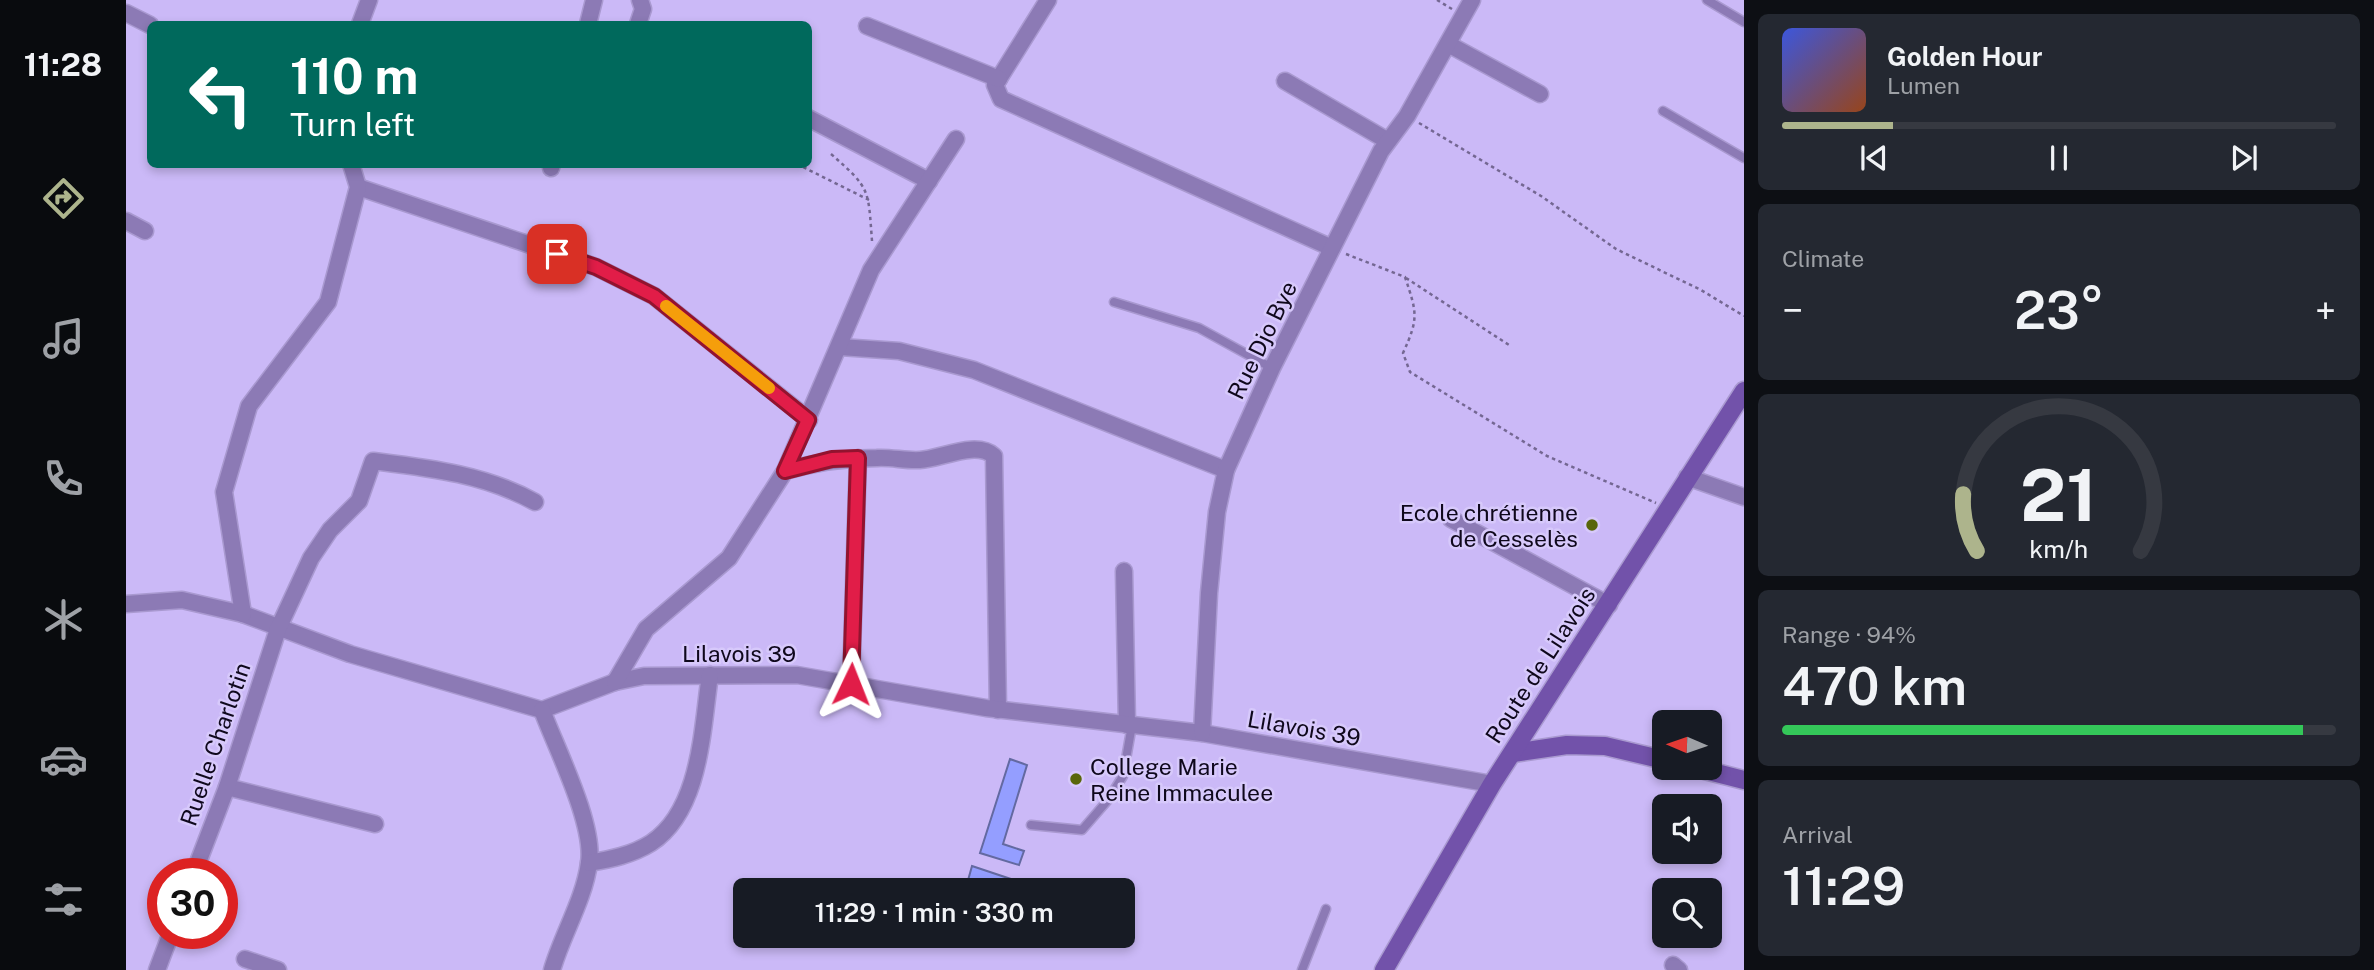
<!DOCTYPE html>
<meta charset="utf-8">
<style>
body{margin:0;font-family:"Public Sans",sans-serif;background:#242831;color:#f1f3f6;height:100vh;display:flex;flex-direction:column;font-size:26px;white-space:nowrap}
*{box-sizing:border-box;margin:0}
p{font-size:23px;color:#9ea1a6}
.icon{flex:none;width:38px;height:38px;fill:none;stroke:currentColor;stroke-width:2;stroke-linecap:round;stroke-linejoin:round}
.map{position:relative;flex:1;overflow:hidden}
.side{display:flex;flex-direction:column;gap:14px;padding:14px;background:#0d0f14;width:630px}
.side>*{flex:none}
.guide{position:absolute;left:21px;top:21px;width:665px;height:147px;border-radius:10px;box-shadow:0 4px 10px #0003;background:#00695c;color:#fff;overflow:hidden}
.needle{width:46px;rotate:272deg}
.tools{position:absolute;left:1526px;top:710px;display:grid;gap:14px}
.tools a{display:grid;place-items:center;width:70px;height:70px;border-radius:10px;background:#171b24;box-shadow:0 4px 10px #0003;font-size:35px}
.speed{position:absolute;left:21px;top:858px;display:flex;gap:14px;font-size:35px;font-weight:700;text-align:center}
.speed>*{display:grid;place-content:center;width:91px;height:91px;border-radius:50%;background:#171b24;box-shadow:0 4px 10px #0003;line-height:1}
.speed .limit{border:10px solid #d22;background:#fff;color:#111}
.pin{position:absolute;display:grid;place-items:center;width:60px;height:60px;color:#fff;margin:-30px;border-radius:14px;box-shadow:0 4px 10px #0006}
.me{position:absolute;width:77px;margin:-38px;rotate:2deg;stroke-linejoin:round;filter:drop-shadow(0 0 5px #0008)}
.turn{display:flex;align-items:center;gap:24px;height:147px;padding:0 28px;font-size:32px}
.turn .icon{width:91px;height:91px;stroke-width:2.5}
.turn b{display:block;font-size:49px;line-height:60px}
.big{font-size:52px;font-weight:600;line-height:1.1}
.side .card{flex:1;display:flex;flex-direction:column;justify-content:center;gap:10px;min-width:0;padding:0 24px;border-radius:10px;background:#242831}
.side .dial{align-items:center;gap:0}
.dial svg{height:182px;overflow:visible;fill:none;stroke:#363941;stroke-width:7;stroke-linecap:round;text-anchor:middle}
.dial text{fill:#f1f3f6;stroke:none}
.song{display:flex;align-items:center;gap:21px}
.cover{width:84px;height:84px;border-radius:10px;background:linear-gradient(135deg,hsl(230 70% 55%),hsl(20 70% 35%))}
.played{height:7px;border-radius:4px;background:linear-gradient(90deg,#adb48c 20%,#363941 20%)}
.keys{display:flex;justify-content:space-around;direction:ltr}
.heat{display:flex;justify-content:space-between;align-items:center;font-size:38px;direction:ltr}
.charge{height:10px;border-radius:5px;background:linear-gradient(90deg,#34c759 94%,#363941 0)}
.trip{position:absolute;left:607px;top:878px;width:402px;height:70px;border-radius:10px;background:#171b24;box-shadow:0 4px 10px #0003;font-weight:600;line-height:70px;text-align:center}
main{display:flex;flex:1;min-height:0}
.tab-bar{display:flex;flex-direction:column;width:126px;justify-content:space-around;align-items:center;background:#090b0e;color:#9ea1a6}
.tab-bar .icon{width:49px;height:49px}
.tab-bar .current{color:#adb48c}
.tab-bar b{font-size:32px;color:#f1f3f6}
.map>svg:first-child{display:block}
.building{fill:#949eff;stroke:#6369a1;stroke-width:2}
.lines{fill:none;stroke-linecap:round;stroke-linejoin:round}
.lane-casing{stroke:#a999d0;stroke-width:11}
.street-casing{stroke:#a999d0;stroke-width:19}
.secondary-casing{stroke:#a999d0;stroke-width:21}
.path{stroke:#746792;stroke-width:2.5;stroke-dasharray:3.5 3.5;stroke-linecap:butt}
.lane{stroke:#8c7ab5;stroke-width:8}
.street{stroke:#8c7ab5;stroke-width:16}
.secondary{stroke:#7252aa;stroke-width:18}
.route-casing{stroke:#92132f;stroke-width:18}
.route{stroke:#e11d48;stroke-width:12}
.slow{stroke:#f59e0b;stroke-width:12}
.poi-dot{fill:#59660a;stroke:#d7c9fb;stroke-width:2.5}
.labels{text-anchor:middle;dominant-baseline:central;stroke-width:5;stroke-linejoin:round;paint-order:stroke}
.street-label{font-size:23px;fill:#0f081c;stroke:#d7c9fb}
.poi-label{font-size:23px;fill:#0f081c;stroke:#d7c9fb;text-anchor:end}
</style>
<main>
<nav class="tab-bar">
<b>11:28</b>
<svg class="icon current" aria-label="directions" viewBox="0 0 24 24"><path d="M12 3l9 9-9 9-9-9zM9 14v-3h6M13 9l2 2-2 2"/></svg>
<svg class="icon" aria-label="music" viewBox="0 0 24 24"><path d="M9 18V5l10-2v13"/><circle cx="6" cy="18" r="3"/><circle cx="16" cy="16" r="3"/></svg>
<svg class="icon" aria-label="phone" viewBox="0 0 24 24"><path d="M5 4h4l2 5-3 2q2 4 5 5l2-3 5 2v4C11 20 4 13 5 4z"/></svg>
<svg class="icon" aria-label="climate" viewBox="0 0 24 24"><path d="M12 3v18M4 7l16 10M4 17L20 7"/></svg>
<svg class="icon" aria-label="car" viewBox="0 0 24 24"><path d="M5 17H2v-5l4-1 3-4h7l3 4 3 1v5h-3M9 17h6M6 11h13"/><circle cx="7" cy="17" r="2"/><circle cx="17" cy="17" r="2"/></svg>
<svg class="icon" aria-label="filters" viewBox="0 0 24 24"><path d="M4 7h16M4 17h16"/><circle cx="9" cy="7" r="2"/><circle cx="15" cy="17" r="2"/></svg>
</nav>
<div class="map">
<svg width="1618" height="970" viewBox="0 0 1618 970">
<rect width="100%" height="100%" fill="#cbb9f7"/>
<g class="building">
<path d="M884,759l17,6 -24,79 21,7 -5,14 -39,-12z"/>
<path d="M846,866l48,16 -3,9h-52z"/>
</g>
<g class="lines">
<defs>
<g id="lane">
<path d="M1581,0l37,22"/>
<path d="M1537,111l81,47"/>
<path d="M988,302l85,26 73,40"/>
<path d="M905,825l51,5 26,-30 15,-24 9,-51"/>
<path d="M1176,970l24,-61"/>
</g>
<g id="street">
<path d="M922,0l-53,85 6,14 331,149"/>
<path d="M0,13l24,12"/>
<path d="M234,24l9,-24"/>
<path d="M462,24l6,-24"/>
<path d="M512,24l5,-15 -3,-9"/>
<path d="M741,26l132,53"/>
<path d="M1322,44l92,50"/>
<path d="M1159,81l103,60"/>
<path d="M682,118l121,63"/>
<path d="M425,168l1,-4"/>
<path d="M232,187l238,80 58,29 155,124"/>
<path d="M0,221l19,10"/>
<path d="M714,347l59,4 75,19 252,100"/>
<path d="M659,471c31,-9 60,-13 92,-13 14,-1 29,3 43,2 21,-1 56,-20 74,-4l4,254"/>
<path d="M1561,477l57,20"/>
<path d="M1325,519l158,86"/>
<path d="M998,571l3,154"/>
<path d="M0,604l56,-4 61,14 107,40 192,56 73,-28 29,-6 153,-1 189,33 216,25 290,51"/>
<path d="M117,614l-19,-122 25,-86 79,-104 30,-115 -7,-23"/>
<path d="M489,682l31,-53 83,-71 56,-87 86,-201 85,-131"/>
<path d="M725,684l7,-226"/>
<path d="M416,710c14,38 53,114 47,153 -5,37 -27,72 -37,107"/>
<path d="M1076,733l7,-140 8,-81 9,-42 46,-102 109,-217 26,-35 65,-116"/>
<path d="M101,787l148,37"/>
<path d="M463,863c22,-4 43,-8 62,-20 50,-33 51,-114 59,-168"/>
<path d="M68,873l33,-86 51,-158 33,-71 19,-28 29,-29 14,-40c56,7 111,13 162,41"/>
<path d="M119,959l33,11"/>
<path d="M1547,965l6,5"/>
<path d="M31,970l14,-37"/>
</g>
<g id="secondary">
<path d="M1387,753l54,-8 38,1 59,14"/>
<path d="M1571,768l47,12"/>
<path d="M1258,970l108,-186 252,-393"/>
</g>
</defs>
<use href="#lane" class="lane-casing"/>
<use href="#street" class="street-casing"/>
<use href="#secondary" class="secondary-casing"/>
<g class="path">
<path d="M1311,0l15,9"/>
<path d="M1293,123l122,73 75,53 85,41 43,26"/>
<path d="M705,154c40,35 37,35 41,87"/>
<path d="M671,164l72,36"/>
<path d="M1220,254l59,23c12,36 14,41 -2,76l7,19 137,84 109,47"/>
<path d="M1280,278l103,67"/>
</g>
<use href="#lane" class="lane"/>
<use href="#street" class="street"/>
<use href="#secondary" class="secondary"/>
</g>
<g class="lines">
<defs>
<path id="route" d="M431,254l39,13 58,29 154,124 -23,51 47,-12 26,-1 -7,226"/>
</defs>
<use href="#route" class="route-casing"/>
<use href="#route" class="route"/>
<path class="slow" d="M540,306l103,82"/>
</g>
<g class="poi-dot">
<circle cx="1466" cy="525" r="7"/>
<circle cx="950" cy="779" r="7"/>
</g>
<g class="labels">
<g class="street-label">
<text transform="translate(1136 340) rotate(-64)">Rue Djo Bye</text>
<text x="613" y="653">Lilavois 39</text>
<text transform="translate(1414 665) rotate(-57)">Route de Lilavois</text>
<text transform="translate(1178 728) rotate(10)">Lilavois 39</text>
<text transform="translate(89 744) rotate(-71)">Ruelle Charlotin</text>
</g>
<g class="poi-label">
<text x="1452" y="512">Ecole chrétienne<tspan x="1452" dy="26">de Cesselès</tspan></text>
<text x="964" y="766" text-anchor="start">College Marie<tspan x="964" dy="26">Reine Immaculee</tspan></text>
</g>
</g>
</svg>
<div class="tools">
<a><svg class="needle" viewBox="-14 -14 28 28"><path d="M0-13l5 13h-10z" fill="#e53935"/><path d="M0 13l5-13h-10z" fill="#9ea1a6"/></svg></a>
<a><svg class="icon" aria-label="sound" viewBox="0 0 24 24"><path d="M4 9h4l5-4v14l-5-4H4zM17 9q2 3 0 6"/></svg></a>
<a><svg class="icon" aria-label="search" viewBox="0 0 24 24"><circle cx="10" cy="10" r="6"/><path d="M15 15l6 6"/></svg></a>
</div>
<div class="speed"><div class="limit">30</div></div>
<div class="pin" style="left:431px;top:254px;background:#d93025"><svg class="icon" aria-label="arrive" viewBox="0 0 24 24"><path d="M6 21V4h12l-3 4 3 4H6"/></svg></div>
<svg class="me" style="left:725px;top:684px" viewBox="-20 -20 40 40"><path d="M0-17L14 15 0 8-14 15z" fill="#e11d48" stroke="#fff" stroke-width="4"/></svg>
<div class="trip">11:29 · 1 min · 330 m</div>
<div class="guide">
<div class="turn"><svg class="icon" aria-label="left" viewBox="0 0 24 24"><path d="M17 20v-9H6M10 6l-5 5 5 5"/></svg><div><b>110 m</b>Turn left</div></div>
</div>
</div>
<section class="side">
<div class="card">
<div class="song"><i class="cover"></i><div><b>Golden Hour</b><p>Lumen</p></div></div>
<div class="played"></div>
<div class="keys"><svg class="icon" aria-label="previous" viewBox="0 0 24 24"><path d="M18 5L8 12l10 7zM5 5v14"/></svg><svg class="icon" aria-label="pause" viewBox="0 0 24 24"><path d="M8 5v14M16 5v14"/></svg><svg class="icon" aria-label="next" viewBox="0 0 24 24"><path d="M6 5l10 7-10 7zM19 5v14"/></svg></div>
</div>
<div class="card"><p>Climate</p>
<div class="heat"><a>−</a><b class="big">23°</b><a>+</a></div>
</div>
<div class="card dial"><svg viewBox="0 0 100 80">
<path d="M14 69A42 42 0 1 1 86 69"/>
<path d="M14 69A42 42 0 0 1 8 44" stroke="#adb48c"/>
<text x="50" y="56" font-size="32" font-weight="700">21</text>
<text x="50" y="72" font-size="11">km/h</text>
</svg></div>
<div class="card"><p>Range · 94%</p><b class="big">470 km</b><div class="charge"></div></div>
<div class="card"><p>Arrival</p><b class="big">11:29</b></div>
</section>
</main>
